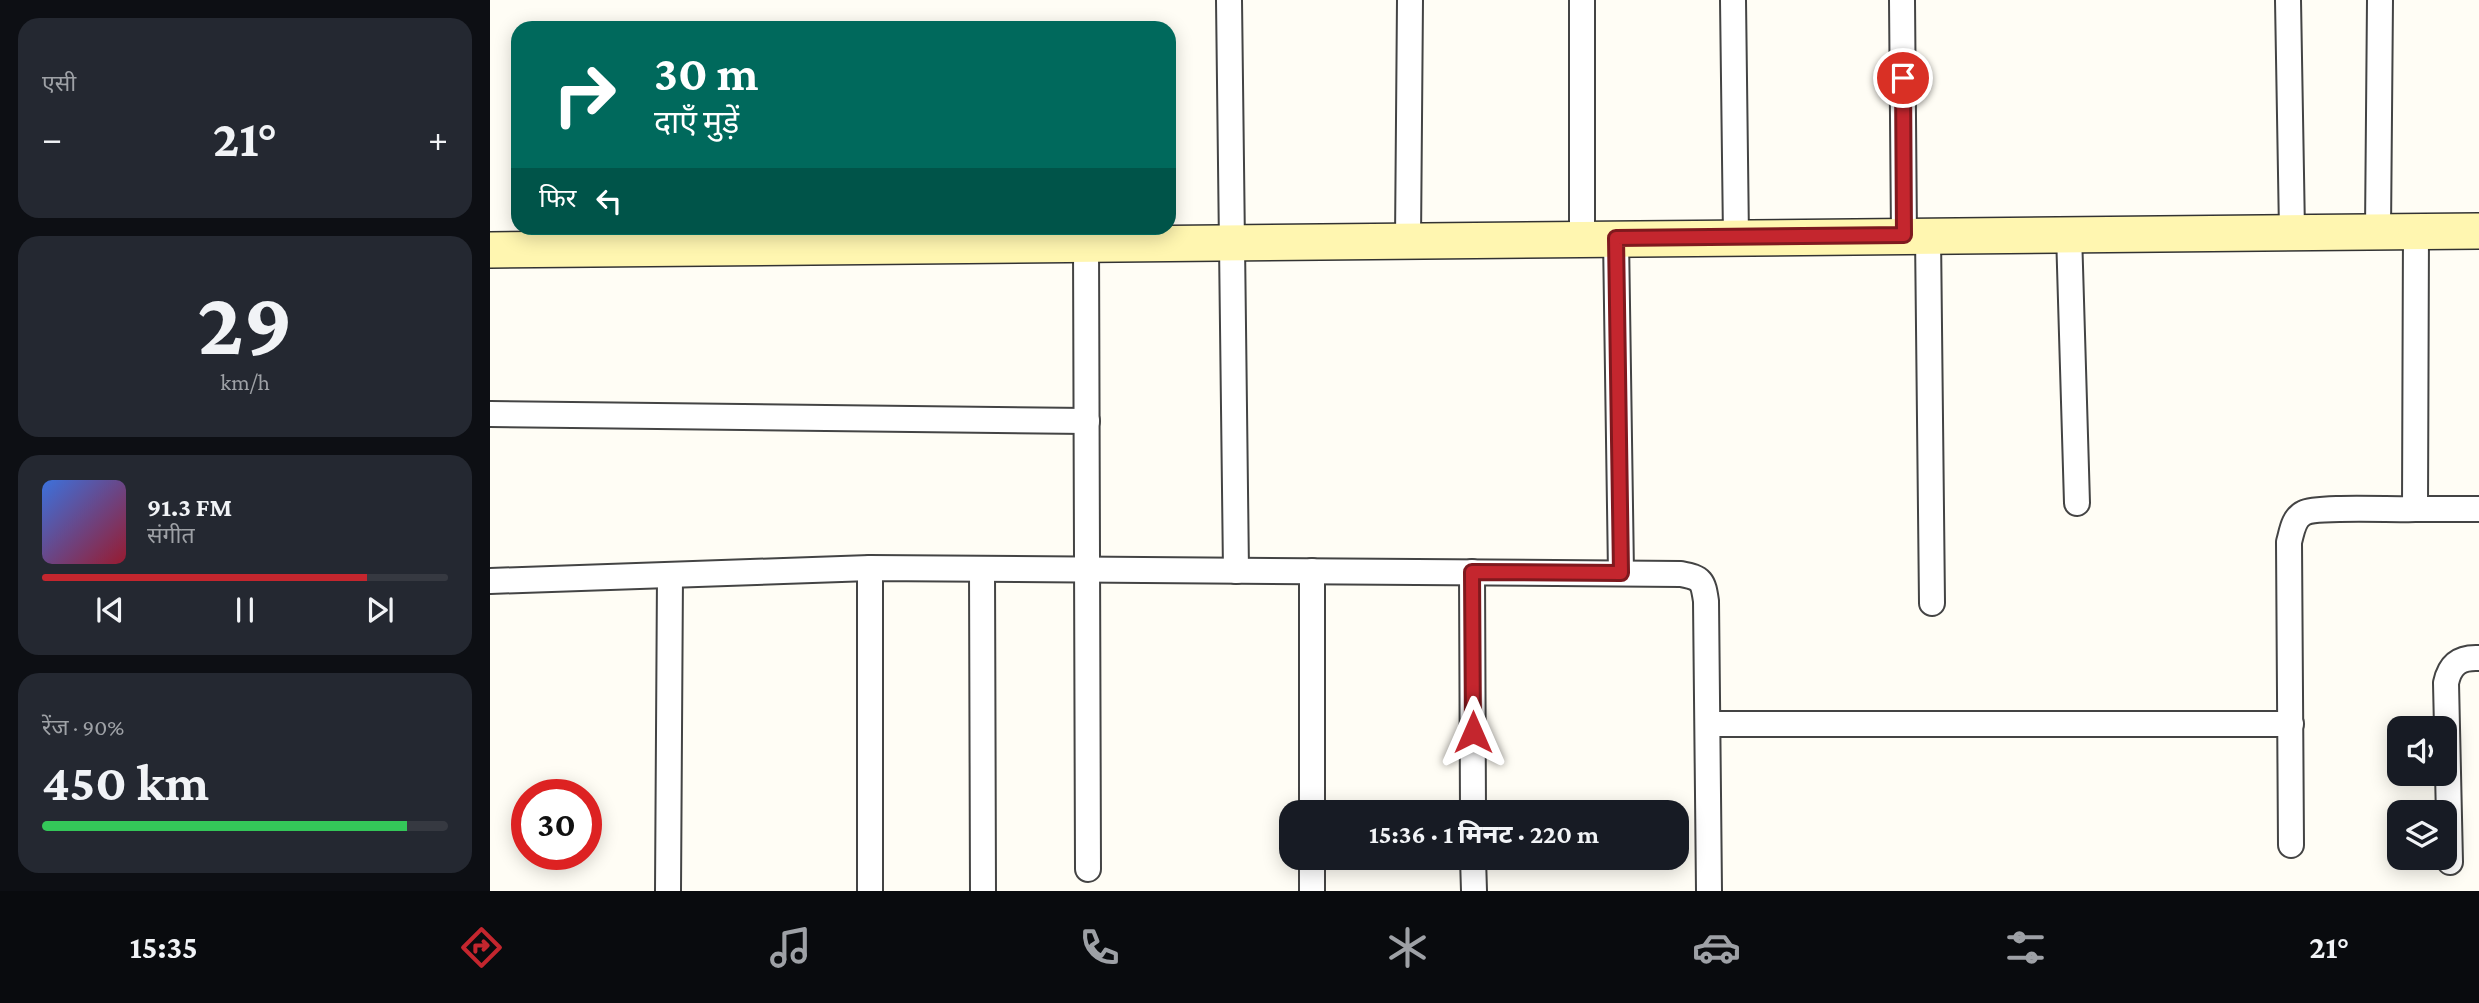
<!DOCTYPE html>
<html lang="hi">
<meta charset="utf-8">
<style>
body{margin:0;font-family:"Crimson Pro","Noto Sans Devanagari",serif;background:#242831;color:#f1f3f6;height:100vh;display:flex;flex-direction:column;font-size:26px;white-space:nowrap}
*{box-sizing:border-box;margin:0}
p{font-size:23px;color:#9ea1a6}
.icon{flex:none;width:38px;height:38px;fill:none;stroke:currentColor;stroke-width:2;stroke-linecap:round;stroke-linejoin:round}
.map{position:relative;flex:1;overflow:hidden}
.details{display:flex;flex-direction:column;gap:18px;padding:18px;background:#0d0f14;width:490px}
.details>*{flex:none}
.guide{position:absolute;left:21px;top:21px;width:665px;height:214px;border-radius:21px;box-shadow:0 4px 18px #0003;background:#00695c;color:#fff;overflow:hidden}
.fabs{position:absolute;left:1897px;top:716px;display:grid;gap:14px}
.fabs a{display:grid;place-items:center;width:70px;height:70px;border-radius:14px;background:#171b24;box-shadow:0 4px 18px #0003;font-size:35px}
.speed{position:absolute;left:21px;top:779px;display:flex;gap:14px;font-size:35px;font-weight:700;text-align:center}
.speed>*{display:grid;place-content:center;width:91px;height:91px;border-radius:50%;background:#171b24;box-shadow:0 4px 18px #0003;line-height:1}
.speed .limit{border:10px solid #d22;background:#fff;color:#111}
.pin{position:absolute;display:grid;place-items:center;width:60px;height:60px;color:#fff;margin:-30px;border:4px solid #fff;border-radius:50%;box-shadow:0 2px 7px #0007}
.me{position:absolute;width:77px;margin:-38px;rotate:0deg;stroke-linejoin:round;filter:drop-shadow(0 0 5px #0008)}
.turn{display:flex;align-items:center;gap:24px;height:147px;padding:0 28px;font-size:32px}
.turn .icon{width:91px;height:91px;stroke-width:2.5}
.turn b{display:block;font-size:49px;line-height:60px}
.then{display:flex;align-items:center;height:66px;padding:0 28px;background:#0003;gap:14px;font-size:26px}
.big{font-size:52px;font-weight:700;line-height:1.1}
.details .widget{flex:1;display:flex;flex-direction:column;justify-content:center;gap:10px;min-width:0;padding:0 24px;border-radius:21px;background:#242831}
.details .dial{align-items:center;gap:0}
.dial b{font-size:91px;line-height:1}
.song{display:flex;align-items:center;gap:21px}
.cover{width:84px;height:84px;border-radius:10px;background:linear-gradient(135deg,hsl(220 70% 55%),hsl(350 70% 35%))}
.played{height:7px;border-radius:4px;background:linear-gradient(90deg,#c4262e 80%,#363941 80%)}
.keys{display:flex;justify-content:space-around;direction:ltr}
.heat{display:flex;justify-content:space-between;align-items:center;font-size:38px;direction:ltr}
.charge{height:10px;border-radius:5px;background:linear-gradient(90deg,#34c759 90%,#363941 0)}
.trip{position:absolute;left:789px;top:800px;width:410px;height:70px;border-radius:21px;background:#171b24;box-shadow:0 4px 18px #0003;font-weight:700;line-height:70px;text-align:center}
.tab-bar{display:flex;height:112px;justify-content:space-around;align-items:center;background:#090b0e;color:#9ea1a6}
.tab-bar .icon{width:49px;height:49px}
.tab-bar .current{color:#c4262e}
.tab-bar b{font-size:32px;color:#f1f3f6}
main{display:flex;flex:1;min-height:0}
.map>svg:first-child{display:block}
.lines{fill:none;stroke-linecap:round;stroke-linejoin:round}
.street-casing{stroke:#444;stroke-width:28}
.secondary-casing{stroke:#333;stroke-width:38}
.street{stroke:#fff;stroke-width:24}
.secondary{stroke:#fff6b0;stroke-width:35}
.route-casing{stroke:#7f191e;stroke-width:18}
.route{stroke:#c4262e;stroke-width:12}
</style>
<main>
<section class="details">
<div class="widget"><p>एसी</p>
<div class="heat"><a>−</a><b class="big">21°</b><a>+</a></div>
</div>
<div class="widget dial"><b>29</b><p>km/h</p></div>
<div class="widget">
<div class="song"><i class="cover"></i><div><b>91.3 FM</b><p>संगीत</p></div></div>
<div class="played"></div>
<div class="keys"><svg class="icon" aria-label="previous" viewBox="0 0 24 24"><path d="M18 5L8 12l10 7zM5 5v14"/></svg><svg class="icon" aria-label="pause" viewBox="0 0 24 24"><path d="M8 5v14M16 5v14"/></svg><svg class="icon" aria-label="next" viewBox="0 0 24 24"><path d="M6 5l10 7-10 7zM19 5v14"/></svg></div>
</div>
<div class="widget"><p>रेंज · 90%</p><b class="big">450 km</b><div class="charge"></div></div>
</section>
<div class="map">
<svg width="1989" height="891" viewBox="0 0 1989 891">
<rect width="100%" height="100%" fill="#fffdf5"/>
<g class="lines">
<defs>
<g id="street">
<path d="M739,0l7,571"/>
<path d="M1092,0v238"/>
<path d="M1243,0l3,237"/>
<path d="M1412,0l2,235"/>
<path d="M1798,0l4,231"/>
<path d="M1888,230l2,-230"/>
<path d="M1579,233l8,270"/>
<path d="M1438,235l4,368"/>
<path d="M1126,238l5,335"/>
<path d="M918,240l2,-240"/>
<path d="M596,243l2,626"/>
<path d="M0,414l597,7"/>
<path d="M1925,509h64"/>
<path d="M492,569l1,322"/>
<path d="M982,572l1,240"/>
<path d="M0,581l380,-13 811,6c21,4 22,7 25,27l3,290"/>
<path d="M1218,724h583"/>
<path d="M822,812v-241"/>
<path d="M1801,845l-2,-303c3,-10 4,-24 15,-29 13,-7 91,-3 111,-4l1,-279"/>
<path d="M983,858l1,33"/>
<path d="M1960,862l-4,-179c4,-19 14,-26 33,-25"/>
<path d="M178,891l2,-316"/>
<path d="M380,891v-323"/>
<path d="M822,891v-33"/>
</g>
<path id="secondary" d="M0,250l1989,-19"/>
</defs>
<use href="#street" class="street-casing"/>
<use href="#secondary" class="secondary-casing"/>
<use href="#street" class="street"/>
<use href="#secondary" class="secondary"/>
</g>
<g class="lines">
<defs>
<path id="route" d="M983,732l-1,-160 149,1 -5,-335 288,-3 -1,-157"/>
</defs>
<use href="#route" class="route-casing"/>
<use href="#route" class="route"/>
</g>
</svg>
<div class="fabs">
<a><svg class="icon" aria-label="sound" viewBox="0 0 24 24"><path d="M4 9h4l5-4v14l-5-4H4zM17 9q2 3 0 6"/></svg></a>
<a><svg class="icon" aria-label="layers" viewBox="0 0 24 24"><path d="M12 4l9 5-9 5-9-5zM3 14l9 5 9-5"/></svg></a>
</div>
<div class="speed"><div class="limit">30</div></div>
<div class="pin" style="left:1413px;top:78px;background:#d93025"><svg class="icon" aria-label="arrive" viewBox="0 0 24 24"><path d="M6 21V4h12l-3 4 3 4H6"/></svg></div>
<svg class="me" style="left:983px;top:732px" viewBox="-20 -20 40 40"><path d="M0-17L14 15 0 8-14 15z" fill="#c4262e" stroke="#fff" stroke-width="4"/></svg>
<div class="trip">15:36 · 1 मिनट · 220 m</div>
<div class="guide">
<div class="turn"><svg class="icon" aria-label="right" viewBox="0 0 24 24"><path d="M7 20v-9h11M14 6l5 5-5 5"/></svg><div><b>30 m</b>दाएँ मुड़ें</div></div>
<div class="then">फिर<svg class="icon" aria-label="left" viewBox="0 0 24 24"><path d="M17 20v-9H6M10 6l-5 5 5 5"/></svg></div>
</div>
</div>
</main>
<nav class="tab-bar">
<b>15:35</b>
<svg class="icon current" aria-label="directions" viewBox="0 0 24 24"><path d="M12 3l9 9-9 9-9-9zM9 14v-3h6M13 9l2 2-2 2"/></svg>
<svg class="icon" aria-label="music" viewBox="0 0 24 24"><path d="M9 18V5l10-2v13"/><circle cx="6" cy="18" r="3"/><circle cx="16" cy="16" r="3"/></svg>
<svg class="icon" aria-label="phone" viewBox="0 0 24 24"><path d="M5 4h4l2 5-3 2q2 4 5 5l2-3 5 2v4C11 20 4 13 5 4z"/></svg>
<svg class="icon" aria-label="climate" viewBox="0 0 24 24"><path d="M12 3v18M4 7l16 10M4 17L20 7"/></svg>
<svg class="icon" aria-label="car" viewBox="0 0 24 24"><path d="M5 17H2v-5l4-1 3-4h7l3 4 3 1v5h-3M9 17h6M6 11h13"/><circle cx="7" cy="17" r="2"/><circle cx="17" cy="17" r="2"/></svg>
<svg class="icon" aria-label="filters" viewBox="0 0 24 24"><path d="M4 7h16M4 17h16"/><circle cx="9" cy="7" r="2"/><circle cx="15" cy="17" r="2"/></svg>
<b>21°</b>
</nav>
